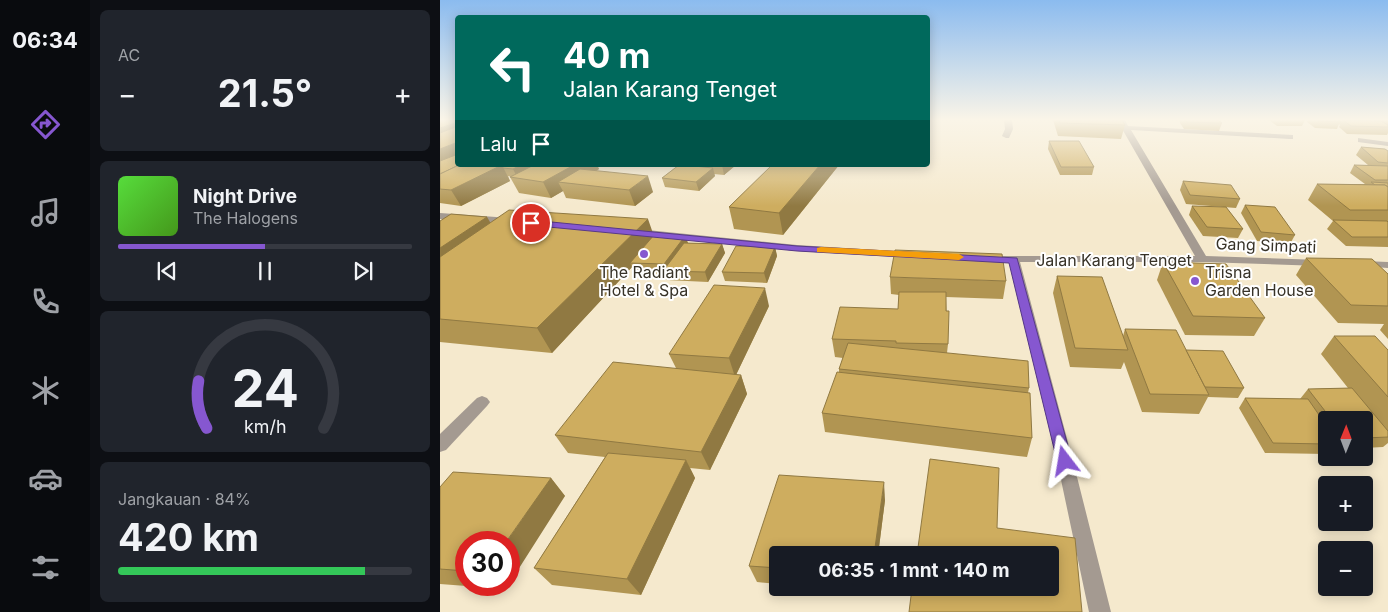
<!DOCTYPE html>
<html lang="id">
<meta charset="utf-8">
<style>
body{margin:0;font-family:Inter,sans-serif;background:#20242c;color:#f1f3f6;height:100vh;display:flex;flex-direction:column;font-size:19px;white-space:nowrap}
*{box-sizing:border-box;margin:0}
p{font-size:16px;color:#9ea1a6}
.icon{flex:none;width:28px;height:28px;fill:none;stroke:currentColor;stroke-width:2;stroke-linecap:round;stroke-linejoin:round}
.map{position:relative;flex:1;overflow:hidden}
.panel{display:flex;flex-direction:column;gap:10px;padding:10px;background:#0d0f14;width:350px}
.panel>*{flex:none}
.guide{position:absolute;left:15px;top:15px;width:475px;height:152px;border-radius:5px;box-shadow:0 2px 12px #0003;background:#00695c;color:#fff;overflow:hidden}
.needle{width:32px;rotate:1deg}
.buttons{position:absolute;left:878px;top:411px;display:grid;gap:10px}
.buttons a{display:grid;place-items:center;width:55px;height:55px;border-radius:5px;background:#171b24;box-shadow:0 2px 12px #0003;font-size:25px}
.speed{position:absolute;left:15px;top:531px;display:flex;gap:10px;font-size:25px;font-weight:700;text-align:center}
.speed>*{display:grid;place-content:center;width:65px;height:65px;border-radius:50%;background:#171b24;box-shadow:0 2px 12px #0003;line-height:1}
.speed .limit{border:8px solid #d22;background:#fff;color:#111}
.pin{position:absolute;display:grid;place-items:center;width:42px;height:42px;color:#fff;margin:-21px;border:2px solid #fff;border-radius:50%;box-shadow:0 1px 5px #0007}
.me{position:absolute;width:55px;margin:-28px;rotate:346deg;stroke-linejoin:round;filter:drop-shadow(0 0 4px #0008)}
.turn{display:flex;align-items:center;gap:18px;height:105px;padding:0 25px;font-size:22px}
.turn .icon{width:65px;height:65px;stroke-width:2.5}
.turn b{display:block;font-size:35px;line-height:42px}
.then{display:flex;align-items:center;height:48px;padding:0 25px;background:#0003;gap:10px;font-size:19px}
.big{font-size:38px;font-weight:700;line-height:1.1}
.panel .card{flex:1;display:flex;flex-direction:column;justify-content:center;gap:8px;min-width:0;padding:0 18px;border-radius:8px;background:#20242c}
.panel .dial{align-items:center;gap:0}
.dial svg{height:130px;overflow:visible;fill:none;stroke:#363941;stroke-width:7;stroke-linecap:round;text-anchor:middle}
.dial text{fill:#f1f3f6;stroke:none}
.song{display:flex;align-items:center;gap:15px}
.cover{width:60px;height:60px;border-radius:8px;background:linear-gradient(135deg,hsl(110 70% 55%),hsl(100 70% 35%))}
.played{height:5px;border-radius:2px;background:linear-gradient(90deg,#8657d0 50%,#363941 50%)}
.keys{display:flex;justify-content:space-around;direction:ltr}
.heat{display:flex;justify-content:space-between;align-items:center;font-size:28px;direction:ltr}
.charge{height:8px;border-radius:4px;background:linear-gradient(90deg,#34c759 84%,#363941 0)}
.trip{position:absolute;left:329px;top:546px;width:290px;height:50px;border-radius:5px;background:#171b24;box-shadow:0 2px 12px #0003;font-weight:700;line-height:50px;text-align:center}
main{display:flex;flex:1;min-height:0}
.tabs{display:flex;flex-direction:column;width:90px;justify-content:space-around;align-items:center;background:#090b0e;color:#9ea1a6}
.tabs .icon{width:35px;height:35px}
.tabs .current{color:#8657d0}
.tabs b{font-size:22px;color:#f1f3f6}
.map>svg:first-child{display:block}
.lines{fill:none;stroke-linecap:round;stroke-linejoin:round}
.lane{fill:#a49a91;fill-rule:evenodd}
.street{fill:#a49a91;fill-rule:evenodd}
.wall{fill:#b19552}
.shaded-wall{fill:#907942}
.building{fill:#cead5f;stroke:#907942}
.route{fill:#8657d0;stroke:#573987}
.slow{fill:#f59e0b}
.poi-dot{fill:#8657d0;stroke:#fff;stroke-width:2}
.labels{text-anchor:middle;dominant-baseline:central;stroke-width:4;stroke-linejoin:round;paint-order:stroke}
.street-label{font-size:16px;fill:#373227;stroke:#fff}
.poi-label{font-size:16px;fill:#373227;stroke:#fff}
</style>
<main>
<nav class="tabs">
<b>06:34</b>
<svg class="icon current" aria-label="directions" viewBox="0 0 24 24"><path d="M12 3l9 9-9 9-9-9zM9 14v-3h6M13 9l2 2-2 2"/></svg>
<svg class="icon" aria-label="music" viewBox="0 0 24 24"><path d="M9 18V5l10-2v13"/><circle cx="6" cy="18" r="3"/><circle cx="16" cy="16" r="3"/></svg>
<svg class="icon" aria-label="phone" viewBox="0 0 24 24"><path d="M5 4h4l2 5-3 2q2 4 5 5l2-3 5 2v4C11 20 4 13 5 4z"/></svg>
<svg class="icon" aria-label="climate" viewBox="0 0 24 24"><path d="M12 3v18M4 7l16 10M4 17L20 7"/></svg>
<svg class="icon" aria-label="car" viewBox="0 0 24 24"><path d="M5 17H2v-5l4-1 3-4h7l3 4 3 1v5h-3M9 17h6M6 11h13"/><circle cx="7" cy="17" r="2"/><circle cx="17" cy="17" r="2"/></svg>
<svg class="icon" aria-label="filters" viewBox="0 0 24 24"><path d="M4 7h16M4 17h16"/><circle cx="9" cy="7" r="2"/><circle cx="15" cy="17" r="2"/></svg>
</nav>
<section class="panel">
<div class="card"><p>AC</p>
<div class="heat"><a>−</a><b class="big">21.5°</b><a>+</a></div>
</div>
<div class="card">
<div class="song"><i class="cover"></i><div><b>Night Drive</b><p>The Halogens</p></div></div>
<div class="played"></div>
<div class="keys"><svg class="icon" aria-label="previous" viewBox="0 0 24 24"><path d="M18 5L8 12l10 7zM5 5v14"/></svg><svg class="icon" aria-label="pause" viewBox="0 0 24 24"><path d="M8 5v14M16 5v14"/></svg><svg class="icon" aria-label="next" viewBox="0 0 24 24"><path d="M6 5l10 7-10 7zM19 5v14"/></svg></div>
</div>
<div class="card dial"><svg viewBox="0 0 100 80">
<path d="M14 69A42 42 0 1 1 86 69"/>
<path d="M14 69A42 42 0 0 1 9 40" stroke="#8657d0"/>
<text x="50" y="56" font-size="32" font-weight="700">24</text>
<text x="50" y="72" font-size="11">km/h</text>
</svg></div>
<div class="card"><p>Jangkauan · 84%</p><b class="big">420 km</b><div class="charge"></div></div>
</section>
<div class="map">
<svg width="948" height="612" viewBox="0 0 948 612">
<rect width="100%" height="100%" fill="#f5e9cd"/>
<g class="lines">
<path class="lane" d="M564,120h8l1,9 -4,9h-3l-4,-2 3,-7z"/>
<g class="street">
<path d="M677,120h8l3,6 165,9v4h-3l-159,-9 75,126 115,4 6,3 -6,3 -119,-4h-182l53,199 38,151h-22l-32,-151 -48,-199h-23l-6,-3 6,-3h209z"/>
<path d="M918,138l30,4v4l-30,-4z"/>
<path d="M0,213l70,5 5,3 -5,3 -70,-5z"/>
<path d="M197,229l160,16 114,7 6,3 -6,3 -114,-7 -164,-17 -1,-2 1,-2z"/>
<path d="M923,261l25,1v6l-29,-2 -2,-2z"/>
<path d="M42,396l5,2 3,4 -3,4 -41,44 -6,2v-18l37,-36z"/>
</g>
</g>
<g class="wall">
<path d="M0,120l18,45h139l2,4 -3,2 57,21 -18,14 -69,-8 -3,-7 -12,7 -32,-5 -9,-16h2l-4,-1 2,5 -49,25 -21,-3z"/>
<path d="M613,120h69l3,5 -4,14 -63,-3z"/>
<path d="M739,120h39l4,3 -3,8 -35,-2 -4,-6v-1z"/>
<path d="M829,120h36l-3,6h-25z"/>
<path d="M868,120h59l-1,1h8v-1h14v13l-1,2 -40,-1 -8,-7 1,-2 -1,-1 -2,5 -22,-1 -8,-6z"/>
<path d="M609,141l45,26 -2,8h-32l-12,-26z"/>
<path d="M921,147l27,16v84l-42,-1 -19,-17 6,-8 -25,-21 9,-16h48l-15,-11 4,-8h14l-12,-10z"/>
<path d="M158,165h14l-3,2z"/>
<path d="M235,165h61l-12,10 -10,-1 1,2 -16,15 -34,-4 -3,-9 14,-11z"/>
<path d="M332,165h67l-56,70 -49,-6 -5,-22z"/>
<path d="M743,181l57,18 -4,9 -50,-4 -6,-14z"/>
<path d="M805,205l50,30 -5,9 -33,-3 -16,-28z"/>
<path d="M752,206l51,23 -5,9 -35,-2 -14,-21z"/>
<path d="M47,217l3,6 164,12 34,8 34,1 3,9 -17,29 -42,-2 -2,-6 -30,-2 -2,-5 -80,86 -112,-11v-121z"/>
<path d="M335,247l2,9 -10,27 -42,-2 -3,-9z"/>
<path d="M866,258l82,16v65l-8,-9 4,-6 -46,-1 -42,-48z"/>
<path d="M723,262l102,56 -11,18 -69,-1 -28,-55z"/>
<path d="M617,276l66,60 2,-7 61,21 58,38 -6,10 -30,-1 -9,17 -57,-2 -18,-50 -3,7 -51,-2 -17,-74z"/>
<path d="M450,277l116,4 -3,18 -57,-2 2,47 -1,9 82,35 -1,5 4,45 -5,19 -202,-25 -3,-19 17,-41v-3l4,-11 -8,-1 -3,-18 66,-30 1,-14 -8,-1z"/>
<path d="M329,306l-33,69h5l6,19 -37,76 -20,-2 5,10 -54,117 -89,-10 -18,-17 71,-111 -37,-4 -13,-18 121,-67 -7,-14z"/>
<path d="M894,336l54,14v93l-5,4 -19,1v-28h-38v34l-61,-1 -26,-45 6,-10 55,1 8,-10 40,-1 -27,-34z"/>
<path d="M111,478l14,18 -99,46v43h42l-2,4 -66,-5v-97z"/>
<path d="M445,500l-7,55h-100v29l-21,-2 -8,-16z"/>
<path d="M373,588h61l-1,5z"/>
</g>
<g class="shaded-wall">
<path d="M18,122v17l-18,6v-17z"/>
<path d="M18,142v18l-18,7v-18z"/>
<path d="M62,165l8,16 -49,25 -10,-16z"/>
<path d="M81,165h19l-23,12 -4,-8z"/>
<path d="M134,165h23l2,4 -25,15 -16,-2 5,9 -12,7 -8,-16z"/>
<path d="M282,165h14l-12,10z"/>
<path d="M380,165h19l-56,70 -4,-22z"/>
<path d="M273,168l2,8 -16,15 -3,-9z"/>
<path d="M208,176l5,16 -18,14 -6,-16z"/>
<path d="M47,217l10,17 -57,40v-26z"/>
<path d="M208,219l8,23 -26,21 2,4 -80,86 -15,-25z"/>
<path d="M245,236l4,9 -22,26 -3,-7z"/>
<path d="M282,244l3,9 -17,29 -3,-10z"/>
<path d="M335,247l2,9 -10,27 -3,-10z"/>
<path d="M325,288l4,18 -34,71 -6,-19z"/>
<path d="M301,375l6,19 -37,76 -9,-18z"/>
<path d="M246,460l9,18 -54,117 -14,-16z"/>
<path d="M111,478l14,18 -56,88v-42h-3z"/>
<path d="M444,482l1,18 -7,55h-4z"/>
<path d="M62,585h6l-2,4z"/>
</g>
<g class="building">
<path d="M0,120h18v2l-18,6z"/>
<path d="M619,120h63l3,5 -65,-2z"/>
<path d="M745,120h33l4,3 -35,-1z"/>
<path d="M877,120h21l3,2 -23,-1z"/>
<path d="M903,120l38,1 7,4v2l-37,-1z"/>
<path d="M18,126v16l-18,7v-16z"/>
<path d="M609,141h30l15,26h-33z"/>
<path d="M921,147l24,2 3,2v12l-10,-1z"/>
<path d="M18,154v11h1l-19,9v-13z"/>
<path d="M19,165h43l-51,25 -11,-1v-15z"/>
<path d="M59,165h22l-8,4 -10,-1 -1,-3z"/>
<path d="M94,165h40l-31,17 -33,-5z"/>
<path d="M239,165h5l29,3 -17,14 -34,-4z"/>
<path d="M332,165h48l-41,48 -50,-6z"/>
<path d="M914,165l34,1v14h-13z"/>
<path d="M140,169l68,7 -19,14 -71,-8z"/>
<path d="M743,181l48,4 9,14 -50,-4z"/>
<path d="M931,182l17,1v4l-3,-2h-10z"/>
<path d="M877,184l68,1 3,2v23h-38z"/>
<path d="M805,205l30,2 20,28 -34,-3z"/>
<path d="M752,206l34,1 17,22 -36,-2z"/>
<path d="M69,210l139,9 -111,109 -97,-9v-62z"/>
<path d="M11,214l36,3 -47,31v-27z"/>
<path d="M893,220l54,1 1,1v15h-36z"/>
<path d="M214,235l31,1 -21,28 -34,-1z"/>
<path d="M244,243l38,1 -17,28 -42,-1z"/>
<path d="M296,246l39,1 -11,26 -42,-1z"/>
<path d="M455,250l107,4 4,27 -116,-4z"/>
<path d="M866,258l66,1 16,15v32l-37,-1z"/>
<path d="M723,262l63,2 39,54 -72,-2z"/>
<path d="M617,276l45,1 26,73 -53,-2z"/>
<path d="M274,285l51,3 -36,70 -60,-4z"/>
<path d="M459,292h47v19h3l-1,33 -52,-1v-2l-64,-2 8,-32 58,2z"/>
<path d="M685,329l51,1 33,65 -59,-1z"/>
<path d="M894,336h41l13,14v47z"/>
<path d="M408,343l180,18 1,27 -190,-19z"/>
<path d="M746,350l37,1 21,37 -39,-1z"/>
<path d="M173,362l128,13 -40,77 -146,-17z"/>
<path d="M397,372l193,21 2,45 -210,-25z"/>
<path d="M912,388l36,43v6l-24,1v-18h-32l-24,-31z"/>
<path d="M805,398l63,1 18,26v19l-53,-1z"/>
<path d="M168,453l78,7 -59,119 -93,-11z"/>
<path d="M490,459l69,9 -2,60 78,10 7,74h-173l3,-24h138v-33h-133z"/>
<path d="M13,472l98,6 -45,64h-40v29l-26,-2v-82z"/>
<path d="M339,475l105,7 -10,73h-96v13l-29,-2z"/>
</g>
<linearGradient id="sky" x2="0" y2="1"><stop stop-color="#8bbbef"/><stop offset="0.58" stop-color="#faf5e8"/><stop offset="1" stop-color="#faf5e8" stop-opacity="0"/></linearGradient>
<rect width="948" height="206" fill="url(#sky)"/>
<path class="route" d="M91,220l266,26 220,12 55,203 -2,4 -5,2 -6,-2 -2,-4 -48,-198 -212,-12 -269,-26v-4z"/>
<path class="slow" d="M381,247l138,7 5,3 -5,3 -142,-8v-4z"/>
<g class="poi-dot">
<circle cx="204" cy="254" r="5"/>
<circle cx="755" cy="281" r="5"/>
</g>
<g class="labels">
<g class="street-label">
<text transform="translate(826 245) rotate(2)">Gang Simpati</text>
<text x="674" y="260">Jalan Karang Tenget</text>
</g>
<g class="poi-label">
<text x="204" y="272">The Radiant<tspan x="204" dy="18">Hotel &amp; Spa</tspan></text>
<text x="765" y="272" text-anchor="start">Trisna<tspan x="765" dy="18">Garden House</tspan></text>
</g>
</g>
</svg>
<div class="buttons">
<a><svg class="needle" viewBox="-14 -14 28 28"><path d="M0-13l5 13h-10z" fill="#e53935"/><path d="M0 13l5-13h-10z" fill="#9ea1a6"/></svg></a>
<a>+</a>
<a>−</a>
</div>
<div class="speed"><div class="limit">30</div></div>
<div class="pin" style="left:91px;top:223px;background:#d93025"><svg class="icon" aria-label="arrive" viewBox="0 0 24 24"><path d="M6 21V4h12l-3 4 3 4H6"/></svg></div>
<svg class="me" style="left:625px;top:461px" viewBox="-20 -20 40 40"><path d="M0-17L14 15 0 8-14 15z" fill="#8657d0" stroke="#fff" stroke-width="4"/></svg>
<div class="trip">06:35 · 1 mnt · 140 m</div>
<div class="guide">
<div class="turn"><svg class="icon" aria-label="left" viewBox="0 0 24 24"><path d="M17 20v-9H6M10 6l-5 5 5 5"/></svg><div><b>40 m</b>Jalan Karang Tenget</div></div>
<div class="then">Lalu<svg class="icon" aria-label="arrive" viewBox="0 0 24 24"><path d="M6 21V4h12l-3 4 3 4H6"/></svg></div>
</div>
</div>
</main>
